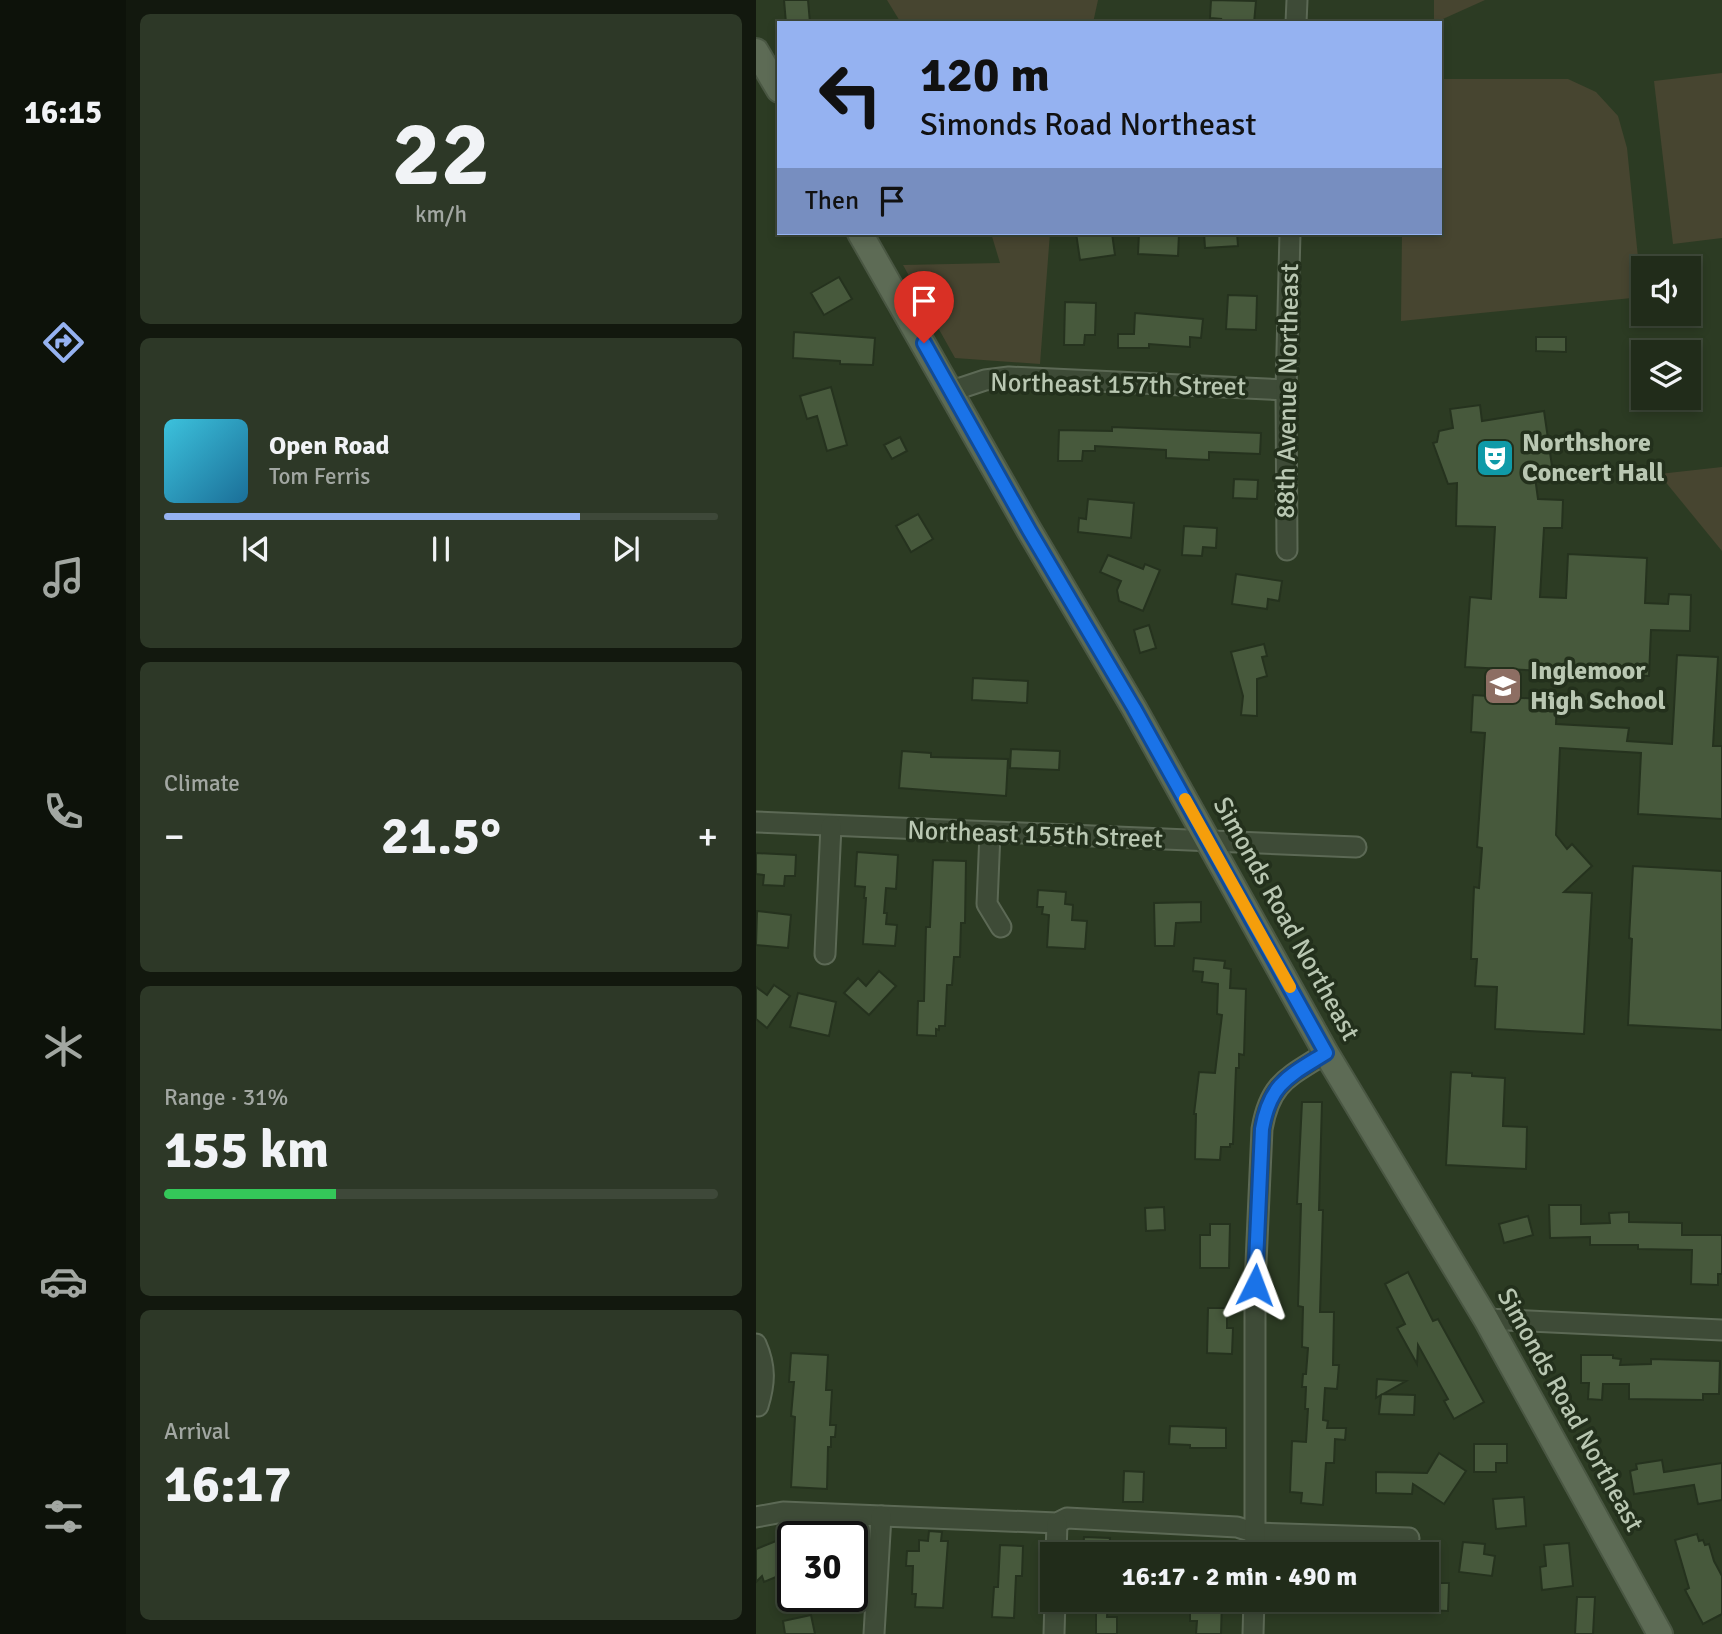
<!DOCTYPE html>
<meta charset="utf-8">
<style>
body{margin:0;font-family:Signika,sans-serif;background:#2d3827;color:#f1f3f6;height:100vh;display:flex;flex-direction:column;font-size:26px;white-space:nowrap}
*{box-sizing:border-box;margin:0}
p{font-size:23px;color:#a2a7a2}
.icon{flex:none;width:38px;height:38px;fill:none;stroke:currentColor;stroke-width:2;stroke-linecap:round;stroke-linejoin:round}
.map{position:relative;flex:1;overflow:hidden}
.details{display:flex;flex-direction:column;gap:14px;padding:14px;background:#12180e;width:630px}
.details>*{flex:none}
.top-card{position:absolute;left:21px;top:21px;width:665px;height:214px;border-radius:0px;box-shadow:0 4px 10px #0003,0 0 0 2px #3e4839;background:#95b2f1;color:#111;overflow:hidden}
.tools{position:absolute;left:875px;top:256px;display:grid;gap:14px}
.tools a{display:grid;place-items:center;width:70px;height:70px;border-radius:0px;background:#212c1a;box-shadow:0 4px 10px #0003,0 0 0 2px #3e4839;font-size:35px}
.speed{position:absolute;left:21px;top:1521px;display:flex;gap:14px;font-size:35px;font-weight:700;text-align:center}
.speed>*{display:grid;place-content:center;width:91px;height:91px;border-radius:50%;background:#212c1a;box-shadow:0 4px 10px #0003,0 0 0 2px #3e4839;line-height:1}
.speed .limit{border:4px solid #111;border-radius:10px;background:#fff;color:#111}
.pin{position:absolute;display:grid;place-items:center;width:60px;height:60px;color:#fff;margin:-72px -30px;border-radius:50% 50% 50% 0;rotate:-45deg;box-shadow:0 0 7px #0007}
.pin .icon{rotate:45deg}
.me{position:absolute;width:77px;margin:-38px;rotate:3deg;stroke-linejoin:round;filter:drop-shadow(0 0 5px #0008)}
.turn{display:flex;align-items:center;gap:24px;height:147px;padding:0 28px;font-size:32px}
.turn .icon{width:91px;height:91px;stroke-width:2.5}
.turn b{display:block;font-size:49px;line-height:60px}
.then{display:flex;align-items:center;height:66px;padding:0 28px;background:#0003;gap:14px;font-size:26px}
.big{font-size:52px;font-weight:800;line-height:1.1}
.details .tile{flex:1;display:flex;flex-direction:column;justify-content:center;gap:10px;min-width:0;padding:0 24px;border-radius:10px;background:#2d3827}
.details .dial{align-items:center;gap:0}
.dial b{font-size:91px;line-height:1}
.song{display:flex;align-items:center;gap:21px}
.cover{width:84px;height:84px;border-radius:10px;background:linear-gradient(135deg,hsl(190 70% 55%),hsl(200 70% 35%))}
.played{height:7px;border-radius:4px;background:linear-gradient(90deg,#95b2f1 75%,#3e4839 75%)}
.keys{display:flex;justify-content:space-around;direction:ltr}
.heat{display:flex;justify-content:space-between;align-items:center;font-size:38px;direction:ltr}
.charge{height:10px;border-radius:5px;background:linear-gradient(90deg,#34c759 31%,#3e4839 0)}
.trip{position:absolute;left:284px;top:1542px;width:399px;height:70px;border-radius:0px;background:#212c1a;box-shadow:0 4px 10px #0003,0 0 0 2px #3e4839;font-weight:800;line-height:70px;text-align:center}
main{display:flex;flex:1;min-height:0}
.menu{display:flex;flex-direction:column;width:126px;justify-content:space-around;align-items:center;background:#0d120a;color:#a2a7a2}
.menu .icon{width:49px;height:49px}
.menu .on{color:#95b2f1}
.menu b{font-size:32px;color:#f1f3f6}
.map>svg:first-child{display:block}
.green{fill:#474530}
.building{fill:#47593c;stroke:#25321e;stroke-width:2}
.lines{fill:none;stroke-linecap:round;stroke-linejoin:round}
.minor-casing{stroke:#5c6955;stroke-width:23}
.major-casing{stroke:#4a5743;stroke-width:28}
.minor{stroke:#3e4b37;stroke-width:19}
.major{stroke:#5d6b55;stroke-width:24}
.route-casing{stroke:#114b97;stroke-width:18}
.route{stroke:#1a73e8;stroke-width:12}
.slow{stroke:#f59e0b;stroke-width:12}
.labels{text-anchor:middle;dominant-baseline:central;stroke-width:7;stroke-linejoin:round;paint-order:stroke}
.street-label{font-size:26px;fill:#b9c7b2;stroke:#23301c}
.poi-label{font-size:26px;font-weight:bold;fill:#b9c7b2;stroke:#23301c;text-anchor:start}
</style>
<main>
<nav class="menu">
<b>16:15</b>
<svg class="icon on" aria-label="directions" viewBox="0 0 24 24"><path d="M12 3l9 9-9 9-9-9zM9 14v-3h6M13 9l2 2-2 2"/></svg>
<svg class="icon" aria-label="music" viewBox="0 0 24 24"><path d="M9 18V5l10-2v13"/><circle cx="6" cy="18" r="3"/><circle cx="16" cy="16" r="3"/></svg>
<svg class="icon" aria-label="phone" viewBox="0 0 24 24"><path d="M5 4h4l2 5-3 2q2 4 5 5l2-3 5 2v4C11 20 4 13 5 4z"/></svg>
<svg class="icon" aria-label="climate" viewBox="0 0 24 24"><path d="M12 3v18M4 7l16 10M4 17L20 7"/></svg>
<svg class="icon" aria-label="car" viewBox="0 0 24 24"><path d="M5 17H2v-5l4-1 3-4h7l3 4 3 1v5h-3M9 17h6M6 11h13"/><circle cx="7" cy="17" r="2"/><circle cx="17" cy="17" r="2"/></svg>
<svg class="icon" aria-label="filters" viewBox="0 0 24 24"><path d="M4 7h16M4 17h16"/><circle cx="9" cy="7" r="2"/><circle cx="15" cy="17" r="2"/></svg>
</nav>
<section class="details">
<div class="tile dial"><b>22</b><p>km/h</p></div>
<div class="tile">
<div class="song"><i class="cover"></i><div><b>Open Road</b><p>Tom Ferris</p></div></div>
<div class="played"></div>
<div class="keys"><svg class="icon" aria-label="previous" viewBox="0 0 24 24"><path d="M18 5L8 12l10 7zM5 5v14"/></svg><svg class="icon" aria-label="pause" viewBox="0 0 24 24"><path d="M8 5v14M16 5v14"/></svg><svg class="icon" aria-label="next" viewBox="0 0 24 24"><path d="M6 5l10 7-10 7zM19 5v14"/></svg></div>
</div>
<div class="tile"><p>Climate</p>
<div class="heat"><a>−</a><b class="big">21.5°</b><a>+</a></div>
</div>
<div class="tile"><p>Range · 31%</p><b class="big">155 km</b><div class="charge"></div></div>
<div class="tile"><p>Arrival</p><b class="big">16:17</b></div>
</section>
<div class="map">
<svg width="966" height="1634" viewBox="0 0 966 1634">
<rect width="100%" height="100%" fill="#2c3b23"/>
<g class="green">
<path d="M131,0h211l-5,23h-192z"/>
<path d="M678,0h51l-51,23z"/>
<path d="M966,73v165l-49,6 -19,-163z"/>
<path d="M684,79h128l28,13 22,24 9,32 15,149 -241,24 1,-88h38z"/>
<path d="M235,233h59l-10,131 -85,-6 -52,-93 97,-2z"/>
<path d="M966,467v84l-63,-77z"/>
</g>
<g class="building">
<path d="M28,0h24l2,23h-24z"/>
<path d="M455,0l45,1 -2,22h-34l1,-4 -11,-1z"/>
<path d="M320,233h36l3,22 -35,5z"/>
<path d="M383,233h40l-1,23 -40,-2z"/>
<path d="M448,233h33l1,13 -33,2z"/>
<path d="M83,277l13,22 -28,16 -13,-22z"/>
<path d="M472,295l29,1 -1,34 -30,-1z"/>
<path d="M309,302l31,1 -1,32h-10l-1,10h-20z"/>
<path d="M379,313l68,6 -2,19 -11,-1v10l-41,-3v4h-31v-14h16z"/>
<path d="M38,332l81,6 -2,27 -33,-1v-3l-47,-3z"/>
<path d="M780,337h30v15l-30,-1z"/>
<path d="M75,387l16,58 -20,6 -10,-35 -10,3 -7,-23z"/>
<path d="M724,405l2,16 62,-10 9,62 -18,4 3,22 25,1 -1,28h-18l-4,69 26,1 2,-44 79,4 -2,45 23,1 1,-10 22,1 -1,36 -39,-1 -2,46 -184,-9 5,-70 21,2 4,-72 -39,-1 1,-43 -9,1 -15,-41 4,-1 2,-11 14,-3 -3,-19z"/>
<path d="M356,427l149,6 -1,21 -51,-2v8l-43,-2v-8l-71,-4v5h-12l-1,10h-24l1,-31 53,1z"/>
<path d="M144,437l7,14 -15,8 -8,-14z"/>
<path d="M478,479l24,1 -1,19 -24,-1z"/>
<path d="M332,499l46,4 -3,35 -53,-6 1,-14 7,1z"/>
<path d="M162,514l15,25 -22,13 -15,-26z"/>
<path d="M428,526l33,2 -1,20 -13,-1 -1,9 -20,-1z"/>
<path d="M352,555l35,14 2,-5 15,6 -17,41 -24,-10 -2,-11 4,-9 -21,-9z"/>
<path d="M480,574l46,7 -3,20 -11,-2 -1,10 -35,-5z"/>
<path d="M393,625l7,23 -16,5 -6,-23z"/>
<path d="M508,644l3,12 -5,1 5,19 -10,3v37l-16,-1 2,-19 -12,-44z"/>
<path d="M921,655l41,2 -5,89h9v73l-84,-5 3,-61 -81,-5 -4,87 11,14 5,-5 20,22 -28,26 28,1 -8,141 -89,-5 2,-42 -22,-1 2,-27h-6l3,-72 5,1 3,-40 -5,-1 8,-114 -14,-1 2,-37 84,5 -1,24 73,4 -2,13 45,3z"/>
<path d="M217,678l55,3 -1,22 -55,-3z"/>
<path d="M255,749l49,2 -1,19 -49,-2z"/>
<path d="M146,751l29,2v4l77,2 -2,37 -107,-8z"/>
<path d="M101,852l41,3 -2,34 -10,-1 -2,25h3l-1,11 11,1 -2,21 -32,-2 3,-46h-2l1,-11 -10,-1z"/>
<path d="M0,853l40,2 -1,21h-10l-1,10 -21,-1 1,-10 -8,-1z"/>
<path d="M177,860l33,1 -1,62h-4l-1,34h-6l-2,28h-5l-2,41h-6v4l-3,-1v7l-19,-1 1,-34h6l2,-74h4z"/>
<path d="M877,866l89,5v159l-94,-5 4,-86 -3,-1z"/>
<path d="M282,890l28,2 -1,12 8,1 -1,15 15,1 -2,28 -38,-2 2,-32 -7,-1 1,-7h-6z"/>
<path d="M445,902v20l-25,1 -2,23h-19l-1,-43z"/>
<path d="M1,911l34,4 -3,33 -32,-3z"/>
<path d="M438,958l31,3 -1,7 7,1 -1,19 16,1 -2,66 -5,-1v14h-3l-3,76h-3v3h-9l-1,13 -25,-1 1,-45h-2l5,-42 16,1 7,-58 -5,-1 1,-30 -16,-2 1,-10 -10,-1z"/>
<path d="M123,971l17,15 -27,29 -25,-22 14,-15 8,8z"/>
<path d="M18,985l16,11 -23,32 -11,-9v-32l11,8z"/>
<path d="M42,993l38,9 -7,34 -39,-9z"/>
<path d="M695,1072l21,1v3l33,2 -2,48 24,1 -1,42 -80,-4z"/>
<path d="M546,1102h20l-3,108h4l-3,102h14l-1,53h6l-2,24 -12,-1 -2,32 5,1 -1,7h19l-1,12 -10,-1 -1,24h-8l-3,42 -22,-2 1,-10 -12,-1 2,-51 14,1 2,-33h-3l1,-22h-4l1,-13h3l2,-26 -6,-1 1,-40 -5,-1 3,-102h-4z"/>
<path d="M793,1205h32v19l29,-1 -1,-10 20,-1v10l53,1v12h40v39h-4v11l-27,-1 1,-34 -54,-1v-4h-48v-8l-40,1z"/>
<path d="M408,1207l1,23 -19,1 -1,-23z"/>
<path d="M772,1216l5,19 -29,8 -5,-19z"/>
<path d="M454,1224h20l-1,44h-29v-33h10z"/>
<path d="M652,1272l25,49 5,-2 46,83 -30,17 -10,-18 4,-2 -30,-54 -1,19 -20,-36 8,-4 -20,-40z"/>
<path d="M452,1308h19v20h6l-1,26 -25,-1z"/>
<path d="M35,1353l37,2 -2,35h6l-2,35h6l-1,12h-4v10h-3l-1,42 -36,-2 4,-70 -4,-1 3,-34h-5z"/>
<path d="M825,1355h32v3l8,1 -1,6 31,-1v-5l69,2 -1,33h-16v6l-74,-1v-15h-26l-1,16 -14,-1 1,-16h-8z"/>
<path d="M621,1379l29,2 -23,13 32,1 -1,20 -35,-1 2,-19 -5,3z"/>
<path d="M414,1426l56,2v20h-36v-3l-21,-1z"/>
<path d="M718,1444h33v19h-11v9h-22z"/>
<path d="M683,1453l27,18 -22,33 -31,-20 -1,10 -36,-1v-21l51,1z"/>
<path d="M906,1460l2,12 58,-9v37l-24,4 -4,-19 -60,9 -4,-23 7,-2 -1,-5z"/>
<path d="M368,1471l20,1 -1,30h-20z"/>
<path d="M768,1497l2,29 -30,3 -3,-30z"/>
<path d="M173,1531l13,1 -1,9h7l-5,67 -28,-1 1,-13h-4l1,-28h-7l1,-15h12v-11l9,1z"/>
<path d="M941,1534l2,7 4,-1 2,5 4,-1 5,17 8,15v38l-19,10 -18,-34 4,-2 -14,-48z"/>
<path d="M328,1537l26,1 -1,16h-26z"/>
<path d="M25,1539l12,31 -29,12 -2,-6 -6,6v-33z"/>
<path d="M436,1541l33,1v12h-33z"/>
<path d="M707,1542l22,2 -1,10 11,2 -3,20 -33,-4z"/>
<path d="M813,1543l4,43 -31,4 -2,-23 6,-1 -2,-21z"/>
<path d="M244,1545l23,1 -1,30h-6l-2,42 -22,-1 2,-30h4z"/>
<path d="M670,1583h23l-1,28 -22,-1z"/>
<path d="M48,1596h31v16l-32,-1z"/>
<path d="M821,1597h18l-2,37h-18z"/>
<path d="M340,1600h12l-1,17h10v17h-21z"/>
<path d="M434,1600h32l-1,34h-25l1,-13h-7z"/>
<path d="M55,1615l4,19h-30l-2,-13z"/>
</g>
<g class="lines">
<defs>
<g id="minor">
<path d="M540,23l1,-23"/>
<path d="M196,391l33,-11 24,-3 277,13"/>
<path d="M531,550l-1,-160 4,-157"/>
<path d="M0,822l600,25"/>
<path d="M234,833l-3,71 14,23"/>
<path d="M69,954l6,-128"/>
<path d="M730,1319l236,11"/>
<path d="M0,1344c10,23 9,39 2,62"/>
<path d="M0,1517l27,-5 274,11 10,-5 170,9 19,6 153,5"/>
<path d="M300,1554l1,-31"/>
<path d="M499,1554v-269l7,-156c8,-47 27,-52 64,-76"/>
<path d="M118,1634l7,-118"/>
<path d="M298,1634l1,-34"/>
<path d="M497,1634l1,-34"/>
</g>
<g id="major">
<path d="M0,51l23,39"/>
<path d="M104,233l169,297 105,178 192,345 160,266 174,315"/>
</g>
</defs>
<use href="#minor" class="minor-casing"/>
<use href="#major" class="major-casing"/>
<use href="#minor" class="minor"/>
<use href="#major" class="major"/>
</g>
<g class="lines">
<defs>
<path id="route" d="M168,343l105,187 105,178 192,345c-37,23 -56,30 -64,76l-7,156"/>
</defs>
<use href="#route" class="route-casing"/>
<use href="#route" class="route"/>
<path class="slow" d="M429,799l105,188"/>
</g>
<defs>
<symbol id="theatre-square" viewBox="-11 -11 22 22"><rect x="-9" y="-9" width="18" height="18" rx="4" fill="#0f9aa8" stroke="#23301c"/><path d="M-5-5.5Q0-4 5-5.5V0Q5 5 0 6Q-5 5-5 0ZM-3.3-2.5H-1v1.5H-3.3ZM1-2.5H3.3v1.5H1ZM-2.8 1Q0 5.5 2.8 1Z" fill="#fff"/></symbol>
<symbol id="school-square" viewBox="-11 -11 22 22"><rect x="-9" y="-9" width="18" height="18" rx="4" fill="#8d6e63" stroke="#23301c"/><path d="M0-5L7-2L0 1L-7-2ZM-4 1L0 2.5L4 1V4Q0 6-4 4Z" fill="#fff"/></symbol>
</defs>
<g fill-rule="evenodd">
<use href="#theatre-square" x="717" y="436" width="44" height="44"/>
<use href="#school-square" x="725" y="664" width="44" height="44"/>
</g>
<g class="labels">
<g class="street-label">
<text transform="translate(362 385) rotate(1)">Northeast 157th Street</text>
<text transform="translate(532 391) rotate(-89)">88th Avenue Northeast</text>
<text transform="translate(279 835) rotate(2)">Northeast 155th Street</text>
<text transform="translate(530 919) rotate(61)">Simonds Road Northeast</text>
<text transform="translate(814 1410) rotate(61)">Simonds Road Northeast</text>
</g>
<g class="poi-label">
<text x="766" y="443">Northshore<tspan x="766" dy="30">Concert Hall</tspan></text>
<text x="774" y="671">Inglemoor<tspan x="774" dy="30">High School</tspan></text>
</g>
</g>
</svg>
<div class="tools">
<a><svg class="icon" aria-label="sound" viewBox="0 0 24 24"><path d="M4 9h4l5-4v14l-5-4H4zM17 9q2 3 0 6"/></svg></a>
<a><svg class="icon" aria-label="layers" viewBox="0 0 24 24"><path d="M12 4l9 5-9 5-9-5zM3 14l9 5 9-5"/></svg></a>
</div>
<div class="speed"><div class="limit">30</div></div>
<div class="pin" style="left:168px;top:343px;background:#d93025"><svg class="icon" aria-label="arrive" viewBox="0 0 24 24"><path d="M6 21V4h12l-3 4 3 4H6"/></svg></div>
<svg class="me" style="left:499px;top:1285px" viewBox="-20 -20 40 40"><path d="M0-17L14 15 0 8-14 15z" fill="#1a73e8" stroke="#fff" stroke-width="4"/></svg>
<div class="trip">16:17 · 2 min · 490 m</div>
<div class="top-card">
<div class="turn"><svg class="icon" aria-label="left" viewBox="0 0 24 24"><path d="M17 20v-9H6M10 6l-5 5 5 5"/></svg><div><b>120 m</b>Simonds Road Northeast</div></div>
<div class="then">Then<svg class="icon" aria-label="arrive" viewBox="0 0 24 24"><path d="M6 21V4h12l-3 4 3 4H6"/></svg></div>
</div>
</div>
</main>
